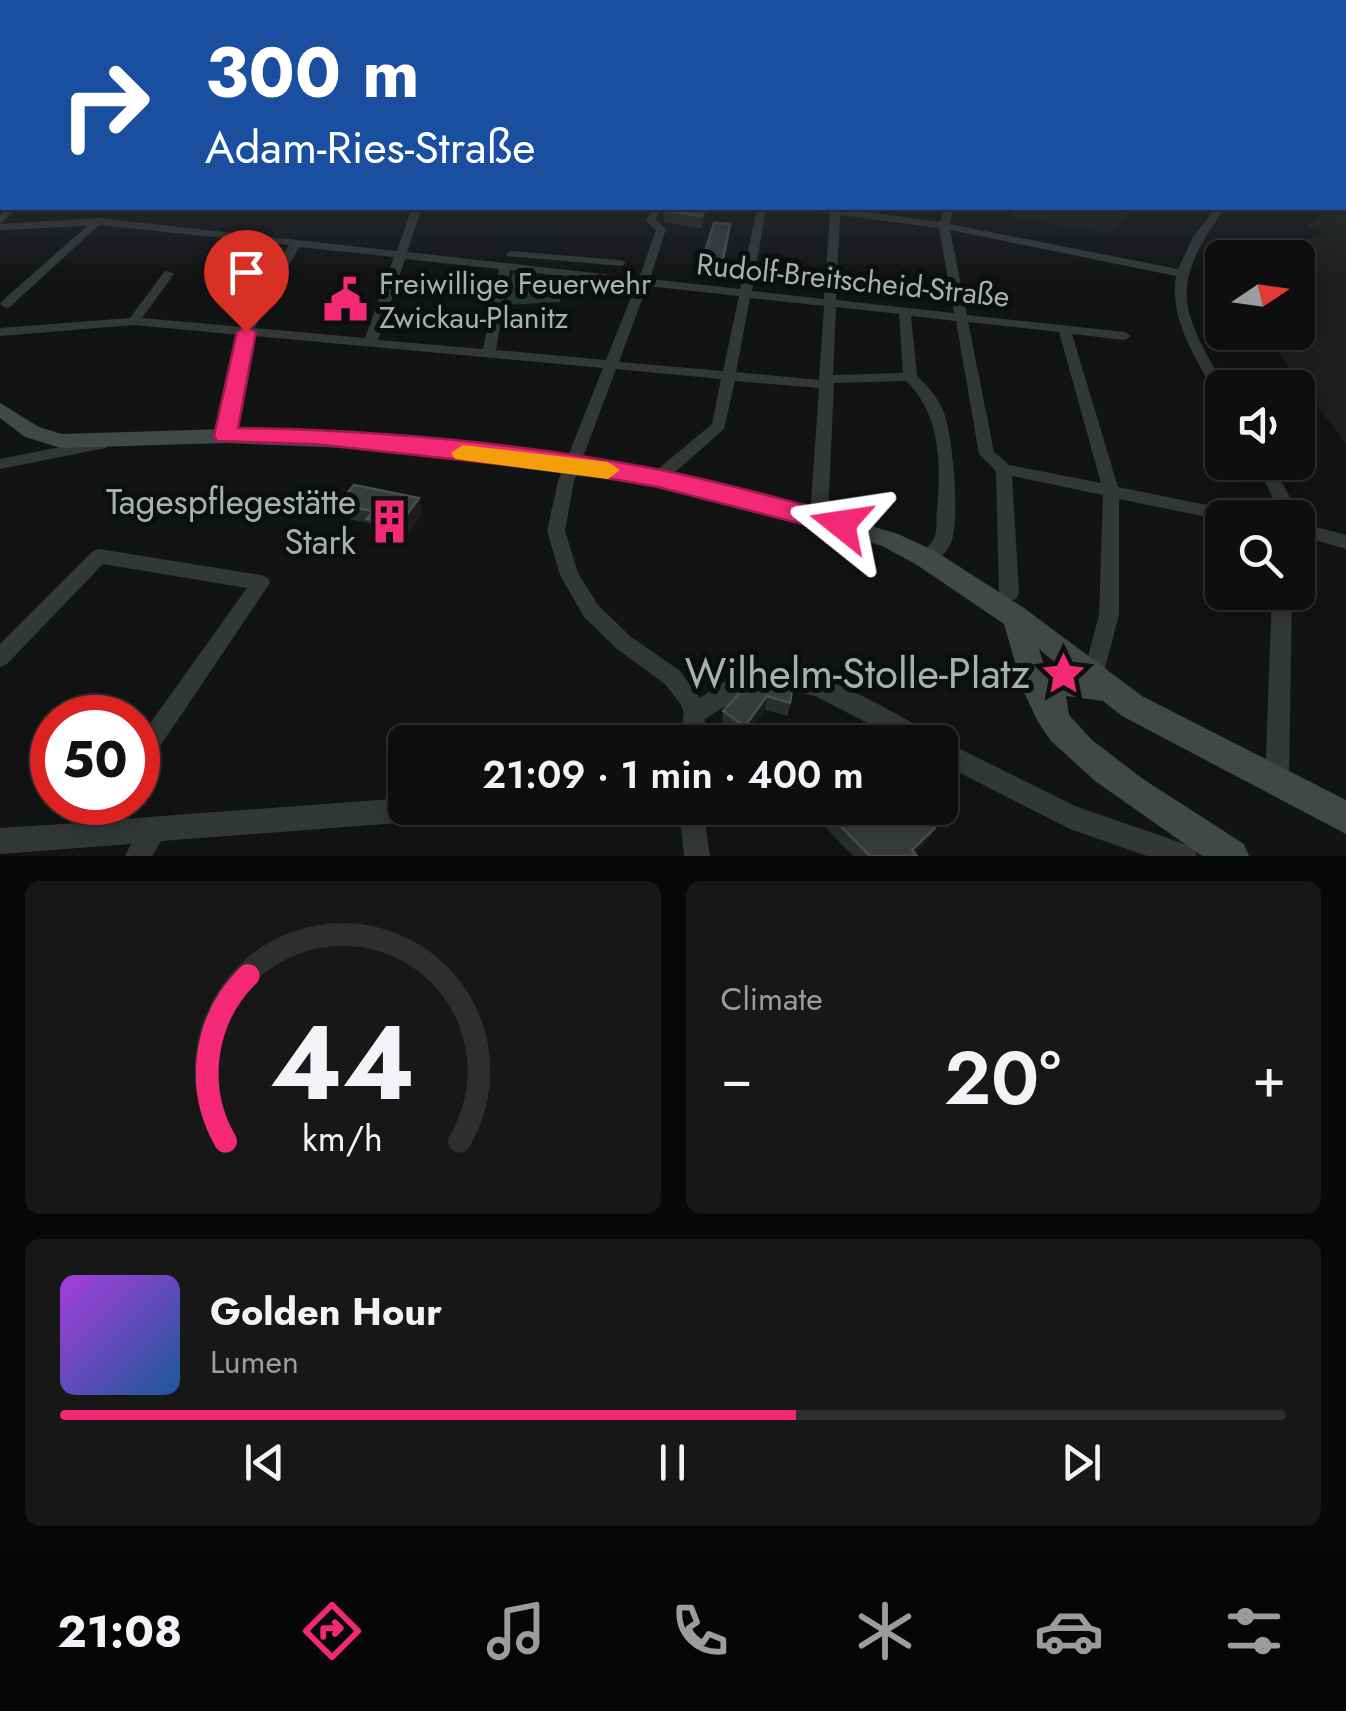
<!DOCTYPE html>
<meta charset="utf-8">
<style>
body{margin:0;font-family:Jost,sans-serif;background:#171717;color:#f1f3f6;height:100vh;display:flex;flex-direction:column;font-size:38px;white-space:nowrap}
*{box-sizing:border-box;margin:0}
p{font-size:32px;color:#9b9c9e}
.icon{flex:none;width:55px;height:55px;fill:none;stroke:currentColor;stroke-width:2;stroke-linecap:round;stroke-linejoin:round}
.map{position:relative;height:856px;overflow:hidden}
.drawer{display:flex;flex-direction:column;gap:25px;padding:25px;background:#080808;flex:1}
.drawer>*{flex:none}
.top-card{position:absolute;left:0px;top:0px;width:1348px;height:210px;box-shadow:0 5px 25px #0003,0 0 0 2px #2e2e2e;background:#1a4fa0;color:#fff;overflow:hidden}
.needle{width:65px;rotate:77deg}
.fabs{position:absolute;left:1205px;top:240px;display:grid;gap:20px}
.fabs a{display:grid;place-items:center;width:110px;height:110px;border-radius:15px;background:#0e0e0e;box-shadow:0 5px 25px #0003,0 0 0 2px #2e2e2e;font-size:50px}
.speed{position:absolute;left:30px;top:695px;display:flex;gap:20px;font-size:50px;font-weight:700;text-align:center}
.speed>*{display:grid;place-content:center;width:130px;height:130px;border-radius:50%;background:#0e0e0e;box-shadow:0 5px 25px #0003,0 0 0 2px #2e2e2e;line-height:1}
.speed .limit{border:15px solid #d22;background:#fff;color:#111}
.pin{position:absolute;display:grid;place-items:center;width:85px;height:85px;color:#fff;margin:-102px -42px;border-radius:50% 50% 50% 0;rotate:-45deg;box-shadow:0 0 10px #0007}
.pin .icon{rotate:45deg}
.me{position:absolute;width:110px;margin:-55px;rotate:285deg;stroke-linejoin:round;filter:drop-shadow(0 0 8px #0008)}
.turn{display:flex;align-items:center;gap:35px;height:210px;padding:0 40px;font-size:45px}
.turn .icon{width:130px;height:130px;stroke-width:2.5}
.turn b{display:block;font-size:70px;line-height:85px}
.big{font-size:75px;font-weight:600;line-height:1.1}
.drawer .tile{flex:1;display:flex;flex-direction:column;justify-content:center;gap:15px;min-width:0;padding:0 35px;border-radius:15px;background:#171717}
.drawer .dial{align-items:center;gap:0}
.dial svg{height:260px;overflow:visible;fill:none;stroke:#2e2e2e;stroke-width:7;stroke-linecap:round;text-anchor:middle}
.dial text{fill:#f1f3f6;stroke:none}
.song{display:flex;align-items:center;gap:30px}
.cover{width:120px;height:120px;border-radius:15px;background:linear-gradient(135deg,hsl(280 70% 55%),hsl(210 70% 35%))}
.played{height:10px;border-radius:5px;background:linear-gradient(90deg,#f42976 60%,#2e2e2e 60%)}
.keys{display:flex;justify-content:space-around;direction:ltr}
.heat{display:flex;justify-content:space-between;align-items:center;font-size:55px;direction:ltr}
.drawer .tiles{flex:1;display:grid;gap:25px;grid-template-columns:1fr 1fr}
.tile:last-child{grid-column:span 2}
.trip{position:absolute;left:388px;top:725px;width:570px;height:100px;border-radius:15px;background:#0e0e0e;box-shadow:0 5px 25px #0003,0 0 0 2px #2e2e2e;font-weight:600;line-height:100px;text-align:center}
.menu{display:flex;height:160px;justify-content:space-around;align-items:center;background:#060606;color:#9b9c9e}
.menu .icon{width:70px;height:70px}
.menu .on{color:#f42976}
.menu b{font-size:45px;color:#f1f3f6}
.map>svg:first-child{display:block}
.built{fill:#1e2020}
.green{fill:#1d1e18}
.water{fill:#28372e}
.lines{fill:none;stroke-linecap:round;stroke-linejoin:round}
.street{fill:#333837;fill-rule:evenodd}
.secondary{fill:#414846;fill-rule:evenodd}
.wall{fill:#2b2e2e}
.shaded-wall{fill:#1c1d1d}
.building{fill:#383c3b;stroke:#494f4d;stroke-width:2.5}
.route{fill:#f42976;stroke:#9f1b4d;stroke-width:2.5}
.slow{fill:#f59e0b}
.labels{text-anchor:middle;dominant-baseline:central;stroke-width:10;stroke-linejoin:round;paint-order:stroke}
.far-street-label{font-size:30px;fill:#a3b4ae;stroke:#0d0e0e}
.far-poi-label{font-size:30px;fill:#a3b4ae;stroke:#0d0e0e;text-anchor:start}
.poi-label{font-size:35px;fill:#a3b4ae;stroke:#0d0e0e;text-anchor:end}
.near-poi-label{font-size:42px;fill:#a3b4ae;stroke:#0d0e0e;text-anchor:end}
</style>
<div class="map">
<svg width="1346" height="856" viewBox="0 0 1346 856">
<rect width="100%" height="100%" fill="#121313"/>
<path class="built" d="M1266,245l24,1 56,15v183l-82,-111 34,-1v-74h-38z"/>
<g class="green">
<path d="M1346,193v68l-56,-15 33,-13 -17,-7 22,-18h17z"/>
<path d="M999,208h135l-24,26 -99,-18 1,-4z"/>
</g>
<path class="water" d="M513,273l51,4 -4,25 -55,3z"/>
<g class="lines">
<g class="street">
<path d="M8,208h10l-18,16v-9z"/>
<path d="M412,208h10l-15,44 232,26 17,-48 -10,-9 6,-13h8l-4,12 10,9 -16,50 90,10 17,-81h9l-14,83 72,8 6,-85 -23,-3 -4,-3h36l101,14 5,-14h8l-3,16 228,45 15,-32 22,-28h6l2,2c-55,76 -42,100 3,177h-4v9l-7,-4c-20,-36 -46,-74 -39,-117l-226,-46 17,85 158,17 6,4 -6,4 -53,-6 46,153 124,25 6,2 2,4h-28v2l-103,-21v116l-18,68 -7,3 -7,-3 -4,-7 16,-61 4,-120 -91,-19 7,117 -3,6 -7,2 -7,-2 -3,-6 -3,-122 -17,-17 -23,-133 -45,-5 6,60c12,11 21,22 27,37 9,23 17,111 6,132 -5,11 -19,21 -30,18l-3,-5c4,-6 12,-11 16,-18 5,-7 3,-22 4,-31 4,-45 4,-94 -31,-128l-72,2 -6,135 -3,4h-12l-3,-4 9,-130 -84,-7 -11,48 -60,53h-12l-2,-4 2,-4 60,-50 9,-45 -105,-10 -42,112 -9,50 13,42 20,32 33,32 48,33 21,28c17,-12 36,-25 57,-29 51,-10 131,41 176,65l3,7 4,-1 8,3 127,63 118,41 4,9h-50l-77,-27 -130,-66v-21h-36l-89,-46 -40,-10 -26,5 -44,28 -4,23h-22l5,-29 -3,-8 -16,-21 -48,-35 -33,-32 -24,-42 -13,-44 11,-50 45,-113 -350,-32 -20,100 -8,5 -8,-5 23,-101 -106,-10 -134,11v-8l130,-10 34,-46 4,-1 6,3 -32,44 101,9 46,-82 -190,-20 -89,82 -4,1 -6,-4 2,-3 85,-75 -87,4v-6l98,-6 299,33zM840,215l99,13 15,85 -118,-13zM299,247l95,10 -29,81 -110,-10zM405,259l94,10 -16,80 -105,-9zM510,270l126,15 -30,75 -110,-10zM647,286l92,10 -16,75 -104,-9zM750,298l74,8 -5,74 -83,-8zM836,307l63,7 4,59 -70,2zM968,322l91,10 42,151 -92,-18 -15,-13z"/>
<path d="M511,251l110,9 5,3 -5,3 -114,-10 -1,-2z"/>
<path d="M101,439l5,1 3,4 -3,4 -106,21v-10z"/>
<path d="M1255,462h16l30,56 -3,4 48,13v14l-48,-14v-17h-15z"/>
<path d="M99,549l162,26 7,3 2,5 -124,184 -8,3v-30l109,-152 -144,-24 -96,100 -7,3v-23l93,-93z"/>
<path d="M1272,592h20l-3,190 -4,8 -8,4 -8,-4 -4,-8z"/>
<path d="M405,798v10h44l-3,9 -9,3 -276,21 -9,15h-27l6,-12 -131,10v-26l78,-5 14,-21h27l-10,18z"/>
<path d="M679,808h24l7,48h-26z"/>
</g>
<path class="secondary" d="M0,403l39,24 23,7 163,-5 148,6 285,35 161,40 79,24 37,17 89,57 118,88 204,104v34l-224,-118 -19,-15 -37,-5 3,19 23,25 51,39 101,65 5,12h-47l-107,-75 -44,-40 -13,-19 -15,-32 -19,-66 -87,-59 -35,-19 -64,-20 -160,-40 -285,-37 -148,-6 -164,5 -36,-11 -25,-19zM1039,649l25,21 -17,6z"/>
</g>
<g class="wall">
<path d="M708,208l-6,20 -38,-6 -1,-12z"/>
<path d="M730,224v11l-8,37 -19,-2v-12z"/>
<path d="M338,504l85,8 -19,28 -31,-7 -4,-10 -25,-5z"/>
<path d="M751,681l39,22 -2,13 -23,-6 -22,30 -21,-15 1,-14z"/>
<path d="M807,808h107l14,32 -13,13 2,3h-64z"/>
</g>
<g class="shaded-wall">
<path d="M705,208h3l-6,20v-12z"/>
<path d="M730,224v11l-8,37 1,-13z"/>
<path d="M419,498l4,14 -19,28 -5,-15z"/>
<path d="M767,696l-2,14 -22,30 2,-14z"/>
<path d="M935,828l-7,12 -16,16v-6z"/>
</g>
<g class="building">
<path d="M665,208h40l-3,8 -39,-6z"/>
<path d="M714,223l16,1 -7,35 -20,-1z"/>
<path d="M354,485l65,13 -20,27 -32,-6 6,-8 -35,-7z"/>
<path d="M766,678l27,6 -3,19 -23,-7 -22,30 -22,-15 28,-30z"/>
<path d="M823,808h91l21,20 -23,22 5,6h-47z"/>
</g>
<linearGradient id="sky" x2="0" y2="1"><stop stop-color="#0a0a0a"/><stop offset="0.57" stop-color="#333944"/><stop offset="1" stop-color="#333944" stop-opacity="0"/></linearGradient>
<rect width="1346" height="277" fill="url(#sky)"/>
<path class="route" d="M246,326l10,6 -18,96c138,2 282,15 418,41 62,12 123,30 185,45l13,10 -13,10 -183,-47 -85,-15 -259,-28 -97,-3 -3,-5 23,-104z"/>
<path class="slow" d="M463,445l145,17 12,8 -12,9 -153,-20 -4,-6z"/>
<defs>
<symbol id="civic-bare" viewBox="-9 -9 18 18"><path d="M-.6-6.5H3V-4.5H.6V-3L4-1V1h2V6H-6V1h2V-1L-.6-3ZM-1.2 2.5V6h2.4V2.5Z" fill="#f42976" stroke="#0d0e0e" stroke-width="2.5" paint-order="stroke"/></symbol>
<symbol id="building-bare" viewBox="-9 -9 18 18"><path d="M-4-6H4V6H1V3H-1V6H-4ZM-2.5-4.3h1.7v1.8h-1.7ZM.8-4.3h1.7v1.8H.8ZM-2.5-1h1.7V.8h-1.7ZM.8-1h1.7V.8H.8Z" fill="#f42976" stroke="#0d0e0e" stroke-width="2.5" paint-order="stroke"/></symbol>
<symbol id="sight-bare" viewBox="-9 -9 18 18"><path d="M0-6L1.8-2.2L6-1.7L2.9 1.2L3.7 5.4L0 3.3L-3.7 5.4L-2.9 1.2L-6-1.7L-1.8-2.2Z" fill="#f42976" stroke="#0d0e0e" stroke-width="2.5" paint-order="stroke"/></symbol>
</defs>
<g fill-rule="evenodd">
<use href="#civic-bare" x="314" y="268" width="63" height="63"/>
<use href="#building-bare" x="358" y="490" width="63" height="63"/>
<use href="#sight-bare" x="1032" y="642" width="63" height="63"/>
</g>
<g class="labels">
<g class="far-street-label">
<text transform="translate(853 280) rotate(6)">Rudolf-Breitscheid-Straße</text>
</g>
<g class="far-poi-label">
<text x="379" y="283">Freiwillige Feuerwehr<tspan x="379" dy="34">Zwickau-Planitz</tspan></text>
</g>
<g class="poi-label">
<text x="356" y="502">Tagespflegestätte<tspan x="356" dy="40">Stark</tspan></text>
</g>
<g class="near-poi-label">
<text x="1030" y="673">Wilhelm-Stolle-Platz</text>
</g>
</g>
</svg>
<div class="fabs">
<a><svg class="needle" viewBox="-14 -14 28 28"><path d="M0-13l5 13h-10z" fill="#e53935"/><path d="M0 13l5-13h-10z" fill="#9b9c9e"/></svg></a>
<a><svg class="icon" aria-label="sound" viewBox="0 0 24 24"><path d="M4 9h4l5-4v14l-5-4H4zM17 9q2 3 0 6"/></svg></a>
<a><svg class="icon" aria-label="search" viewBox="0 0 24 24"><circle cx="10" cy="10" r="6"/><path d="M15 15l6 6"/></svg></a>
</div>
<div class="speed"><div class="limit">50</div></div>
<div class="pin" style="left:246px;top:332px;background:#d93025"><svg class="icon" aria-label="arrive" viewBox="0 0 24 24"><path d="M6 21V4h12l-3 4 3 4H6"/></svg></div>
<svg class="me" style="left:841px;top:524px" viewBox="-20 -20 40 40"><path d="M0-17L14 15 0 8-14 15z" fill="#f42976" stroke="#fff" stroke-width="4"/></svg>
<div class="trip">21:09 · 1 min · 400 m</div>
<div class="top-card">
<div class="turn"><svg class="icon" aria-label="right" viewBox="0 0 24 24"><path d="M7 20v-9h11M14 6l5 5-5 5"/></svg><div><b>300 m</b>Adam-Ries-Straße</div></div>
</div>
</div>
<section class="drawer">
<div class="tiles">
<div class="tile dial"><svg viewBox="0 0 100 80">
<path d="M14 69A42 42 0 1 1 86 69"/>
<path d="M14 69A42 42 0 0 1 21 18" stroke="#f42976"/>
<text x="50" y="56" font-size="32" font-weight="700">44</text>
<text x="50" y="72" font-size="11">km/h</text>
</svg></div>
<div class="tile"><p>Climate</p>
<div class="heat"><a>−</a><b class="big">20°</b><a>+</a></div>
</div>
<div class="tile">
<div class="song"><i class="cover"></i><div><b>Golden Hour</b><p>Lumen</p></div></div>
<div class="played"></div>
<div class="keys"><svg class="icon" aria-label="previous" viewBox="0 0 24 24"><path d="M18 5L8 12l10 7zM5 5v14"/></svg><svg class="icon" aria-label="pause" viewBox="0 0 24 24"><path d="M8 5v14M16 5v14"/></svg><svg class="icon" aria-label="next" viewBox="0 0 24 24"><path d="M6 5l10 7-10 7zM19 5v14"/></svg></div>
</div>
</div>
</section>
<nav class="menu">
<b>21:08</b>
<svg class="icon on" aria-label="directions" viewBox="0 0 24 24"><path d="M12 3l9 9-9 9-9-9zM9 14v-3h6M13 9l2 2-2 2"/></svg>
<svg class="icon" aria-label="music" viewBox="0 0 24 24"><path d="M9 18V5l10-2v13"/><circle cx="6" cy="18" r="3"/><circle cx="16" cy="16" r="3"/></svg>
<svg class="icon" aria-label="phone" viewBox="0 0 24 24"><path d="M5 4h4l2 5-3 2q2 4 5 5l2-3 5 2v4C11 20 4 13 5 4z"/></svg>
<svg class="icon" aria-label="climate" viewBox="0 0 24 24"><path d="M12 3v18M4 7l16 10M4 17L20 7"/></svg>
<svg class="icon" aria-label="car" viewBox="0 0 24 24"><path d="M5 17H2v-5l4-1 3-4h7l3 4 3 1v5h-3M9 17h6M6 11h13"/><circle cx="7" cy="17" r="2"/><circle cx="17" cy="17" r="2"/></svg>
<svg class="icon" aria-label="filters" viewBox="0 0 24 24"><path d="M4 7h16M4 17h16"/><circle cx="9" cy="7" r="2"/><circle cx="15" cy="17" r="2"/></svg>
</nav>
